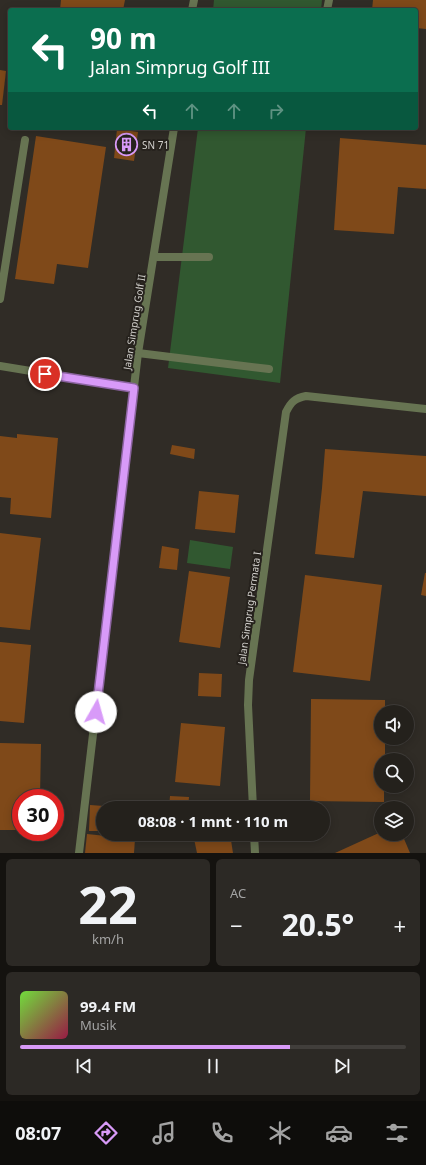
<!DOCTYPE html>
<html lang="id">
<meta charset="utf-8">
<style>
body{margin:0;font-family:"Noto Sans",sans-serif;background:#2c2925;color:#f1f3f6;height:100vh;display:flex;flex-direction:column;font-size:15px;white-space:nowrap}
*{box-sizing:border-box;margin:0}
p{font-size:13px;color:#a3a3a3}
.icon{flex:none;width:22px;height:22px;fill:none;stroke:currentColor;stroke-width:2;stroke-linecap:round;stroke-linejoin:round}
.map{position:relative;height:853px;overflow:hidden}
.sheet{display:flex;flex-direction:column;gap:6px;padding:6px;background:#14120f;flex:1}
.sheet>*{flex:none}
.guide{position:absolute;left:8px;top:8px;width:410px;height:122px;border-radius:4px;box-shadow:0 2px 10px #0003,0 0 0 1px #413e3b;background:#0b6e4f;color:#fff;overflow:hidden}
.controls{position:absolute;left:374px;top:705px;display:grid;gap:8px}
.controls a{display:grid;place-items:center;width:40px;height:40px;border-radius:50%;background:#24211c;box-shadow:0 2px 10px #0003,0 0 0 1px #413e3b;font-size:20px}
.speed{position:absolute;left:12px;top:789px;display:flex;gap:8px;font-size:20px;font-weight:700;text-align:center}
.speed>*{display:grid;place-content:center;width:52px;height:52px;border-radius:50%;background:#24211c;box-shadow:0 2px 10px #0003,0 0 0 1px #413e3b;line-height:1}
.speed .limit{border:6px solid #d22;background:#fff;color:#111}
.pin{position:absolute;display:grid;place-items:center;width:34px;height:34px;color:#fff;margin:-17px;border:2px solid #fff;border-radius:50%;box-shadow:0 1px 4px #0007}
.me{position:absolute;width:44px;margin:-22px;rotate:7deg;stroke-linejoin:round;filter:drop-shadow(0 0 3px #0008)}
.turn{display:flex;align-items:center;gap:14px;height:84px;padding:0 16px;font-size:18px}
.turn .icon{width:52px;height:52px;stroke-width:2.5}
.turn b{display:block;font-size:28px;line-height:34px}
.lanes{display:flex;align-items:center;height:38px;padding:0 16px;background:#0003;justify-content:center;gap:20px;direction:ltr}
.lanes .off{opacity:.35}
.big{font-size:30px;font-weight:700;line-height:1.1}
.sheet .tile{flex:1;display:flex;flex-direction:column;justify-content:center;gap:6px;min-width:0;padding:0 14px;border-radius:6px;background:#2c2925}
.sheet .dial{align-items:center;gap:0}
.dial b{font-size:52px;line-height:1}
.song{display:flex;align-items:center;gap:12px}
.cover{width:48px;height:48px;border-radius:6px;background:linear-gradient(135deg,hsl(100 70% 55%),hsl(340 70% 35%))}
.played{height:4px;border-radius:2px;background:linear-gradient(90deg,#d89af8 70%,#413e3b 70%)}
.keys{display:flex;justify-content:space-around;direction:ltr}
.heat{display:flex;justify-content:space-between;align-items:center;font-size:22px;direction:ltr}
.sheet .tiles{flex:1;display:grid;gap:6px;grid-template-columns:1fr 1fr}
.tile:last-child{grid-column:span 2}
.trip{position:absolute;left:96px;top:801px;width:234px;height:40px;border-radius:20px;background:#24211c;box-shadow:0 2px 10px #0003,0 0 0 1px #413e3b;font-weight:700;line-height:40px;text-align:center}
.menu{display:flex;height:64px;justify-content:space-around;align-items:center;background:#0e0d0b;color:#a3a3a3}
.menu .icon{width:28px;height:28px}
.menu .current{color:#d89af8}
.menu b{font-size:18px;color:#f1f3f6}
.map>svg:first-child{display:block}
.green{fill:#315830}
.building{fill:#7f4919}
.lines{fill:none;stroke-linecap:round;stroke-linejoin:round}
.lane{stroke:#677452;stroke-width:8}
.street{stroke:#677452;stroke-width:8}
.route-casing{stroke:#8c64a1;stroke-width:10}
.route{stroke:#d89af8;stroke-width:7}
.labels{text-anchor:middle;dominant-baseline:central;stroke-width:4;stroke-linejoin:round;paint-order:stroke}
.poi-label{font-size:10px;fill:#d4d2ce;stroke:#26221d;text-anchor:start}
.street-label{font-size:10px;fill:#d4d2ce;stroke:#26221d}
</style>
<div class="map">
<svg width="426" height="853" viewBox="0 0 426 853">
<rect width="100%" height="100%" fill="#302c26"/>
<g class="green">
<path d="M214,0h108l-1,10h-108z"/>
<path d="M198,128h108l-26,255 -112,-15z"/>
<path d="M190,540l43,7 -3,22 -43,-6z"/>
</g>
<g class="building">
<path d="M61,0h64l-2,10h-63z"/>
<path d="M373,0h53v29l-10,-1v-18h-44z"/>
<path d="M0,70l6,1 -4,34h-2z"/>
<path d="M117,129l21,3 -4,29 -20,-3z"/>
<path d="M36,136l70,11 -18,121 -31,-4 -3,20 -39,-5z"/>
<path d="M340,138l86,7v44l-28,-2 -4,47 -60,-4z"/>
<path d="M17,434l41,4 -7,80 -41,-4 1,-16 -11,-1v-61l17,2z"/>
<path d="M172,445l23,4 -1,10 -24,-5z"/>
<path d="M325,449l101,7v40l-63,-5 -9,67 -39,-4 7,-66z"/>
<path d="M199,491l40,4 -4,38 -40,-4z"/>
<path d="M0,533l41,5 -11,92 -30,-3z"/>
<path d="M162,546l17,3 -2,21 -18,-2z"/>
<path d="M189,571l41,6 -10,71 -41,-6z"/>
<path d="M425,573h1v23l-5,-1z"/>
<path d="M305,575l77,10 -12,96 -77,-9z"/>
<path d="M0,642l31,3 -7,78 -24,-2z"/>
<path d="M199,673l23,1 -1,23 -23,-1z"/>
<path d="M311,699l74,1v12h-4v26h4v22h-4v26h3v16l-74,-1z"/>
<path d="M181,723l44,4 -5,59 -45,-4z"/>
<path d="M0,743l41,1 -1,54h-19v32h-21z"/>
<path d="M170,796l19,1 -1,11h-19z"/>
<path d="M90,805l28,2v1h-15v23h-14z"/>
<path d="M381,832v2h21l8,19h-75z"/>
<path d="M87,834l48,5 -1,14h-49z"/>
<path d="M193,834h37l3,19h-36z"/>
</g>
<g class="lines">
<g class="lane">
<path d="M154,257h55"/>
<path d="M0,299l25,-159"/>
</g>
<g class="street">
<path d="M192,10l2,-10"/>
<path d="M327,10l2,-10"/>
<path d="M138,353l131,16"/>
<path d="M0,366l134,22"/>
<path d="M253,808l-5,-103 1,-25 37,-268c5,-10 9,-14 20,-16l120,13"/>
<path d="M254,834l1,19"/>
<path d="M79,853l59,-500 36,-225"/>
</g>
</g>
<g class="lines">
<defs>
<path id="route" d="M45,374l89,14 -38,324"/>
</defs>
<use href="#route" class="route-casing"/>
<use href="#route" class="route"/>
</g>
<defs>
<symbol id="building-ring" viewBox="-11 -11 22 22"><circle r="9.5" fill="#26221d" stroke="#d89af8" stroke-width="1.5"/><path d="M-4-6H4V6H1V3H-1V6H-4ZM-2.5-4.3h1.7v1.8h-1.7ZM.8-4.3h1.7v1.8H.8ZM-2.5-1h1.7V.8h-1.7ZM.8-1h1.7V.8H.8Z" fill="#d89af8"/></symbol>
</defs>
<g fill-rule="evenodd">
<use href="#building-ring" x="114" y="132" width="25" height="25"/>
</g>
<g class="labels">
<g class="poi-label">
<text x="142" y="145">SN 71</text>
</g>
<g class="street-label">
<text transform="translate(134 322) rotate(-81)">Jalan Simprug Golf II</text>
<text transform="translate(249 608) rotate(-82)">Jalan Simprug Permata I</text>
</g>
</g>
</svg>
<div class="controls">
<a><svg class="icon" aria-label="sound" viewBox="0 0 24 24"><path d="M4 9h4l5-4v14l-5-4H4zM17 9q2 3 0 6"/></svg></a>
<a><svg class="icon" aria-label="search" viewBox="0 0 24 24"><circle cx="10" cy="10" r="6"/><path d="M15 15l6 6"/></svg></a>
<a><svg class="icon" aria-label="layers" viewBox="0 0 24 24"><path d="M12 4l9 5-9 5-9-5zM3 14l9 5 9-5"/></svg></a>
</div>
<div class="speed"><div class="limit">30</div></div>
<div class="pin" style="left:45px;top:374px;background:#d93025"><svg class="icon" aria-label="arrive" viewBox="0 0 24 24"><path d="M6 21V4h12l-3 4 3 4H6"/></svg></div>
<svg class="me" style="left:96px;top:712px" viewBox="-20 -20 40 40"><circle r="19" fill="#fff"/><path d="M0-13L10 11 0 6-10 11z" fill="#d89af8"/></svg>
<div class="trip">08:08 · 1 mnt · 110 m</div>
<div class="guide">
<div class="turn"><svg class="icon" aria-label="left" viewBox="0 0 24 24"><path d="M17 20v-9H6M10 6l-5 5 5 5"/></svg><div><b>90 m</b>Jalan Simprug Golf III</div></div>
<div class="lanes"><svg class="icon" aria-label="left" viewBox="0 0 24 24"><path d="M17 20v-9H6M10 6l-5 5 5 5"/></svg><svg class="icon off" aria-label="ahead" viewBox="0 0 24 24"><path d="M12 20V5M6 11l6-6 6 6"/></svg><svg class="icon off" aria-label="ahead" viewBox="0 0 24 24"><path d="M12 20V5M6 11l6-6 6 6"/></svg><svg class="icon off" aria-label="right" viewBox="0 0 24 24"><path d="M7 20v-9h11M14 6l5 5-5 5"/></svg></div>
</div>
</div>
<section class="sheet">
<div class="tiles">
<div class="tile dial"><b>22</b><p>km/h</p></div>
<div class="tile"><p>AC</p>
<div class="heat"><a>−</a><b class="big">20.5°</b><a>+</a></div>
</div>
<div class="tile">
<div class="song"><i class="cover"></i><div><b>99.4 FM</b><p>Musik</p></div></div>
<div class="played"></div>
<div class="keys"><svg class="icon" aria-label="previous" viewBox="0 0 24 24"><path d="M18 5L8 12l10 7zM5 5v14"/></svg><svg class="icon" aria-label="pause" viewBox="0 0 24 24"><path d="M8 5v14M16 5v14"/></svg><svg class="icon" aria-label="next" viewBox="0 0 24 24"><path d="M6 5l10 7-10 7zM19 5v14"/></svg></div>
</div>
</div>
</section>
<nav class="menu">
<b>08:07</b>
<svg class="icon current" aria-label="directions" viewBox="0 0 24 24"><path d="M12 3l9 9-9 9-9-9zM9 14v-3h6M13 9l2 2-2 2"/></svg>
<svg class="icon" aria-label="music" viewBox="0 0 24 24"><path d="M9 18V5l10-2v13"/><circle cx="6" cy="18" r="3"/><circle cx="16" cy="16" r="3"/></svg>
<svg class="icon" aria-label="phone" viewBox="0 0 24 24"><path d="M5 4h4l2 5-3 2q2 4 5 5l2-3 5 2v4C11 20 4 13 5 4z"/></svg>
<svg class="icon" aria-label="climate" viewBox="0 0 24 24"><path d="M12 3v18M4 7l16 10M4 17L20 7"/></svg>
<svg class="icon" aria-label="car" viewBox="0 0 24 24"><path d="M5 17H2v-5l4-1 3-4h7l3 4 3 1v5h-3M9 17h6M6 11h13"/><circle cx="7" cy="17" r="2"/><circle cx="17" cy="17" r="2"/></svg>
<svg class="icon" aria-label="filters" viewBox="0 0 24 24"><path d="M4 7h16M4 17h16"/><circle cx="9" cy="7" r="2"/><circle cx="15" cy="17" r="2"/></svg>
</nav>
